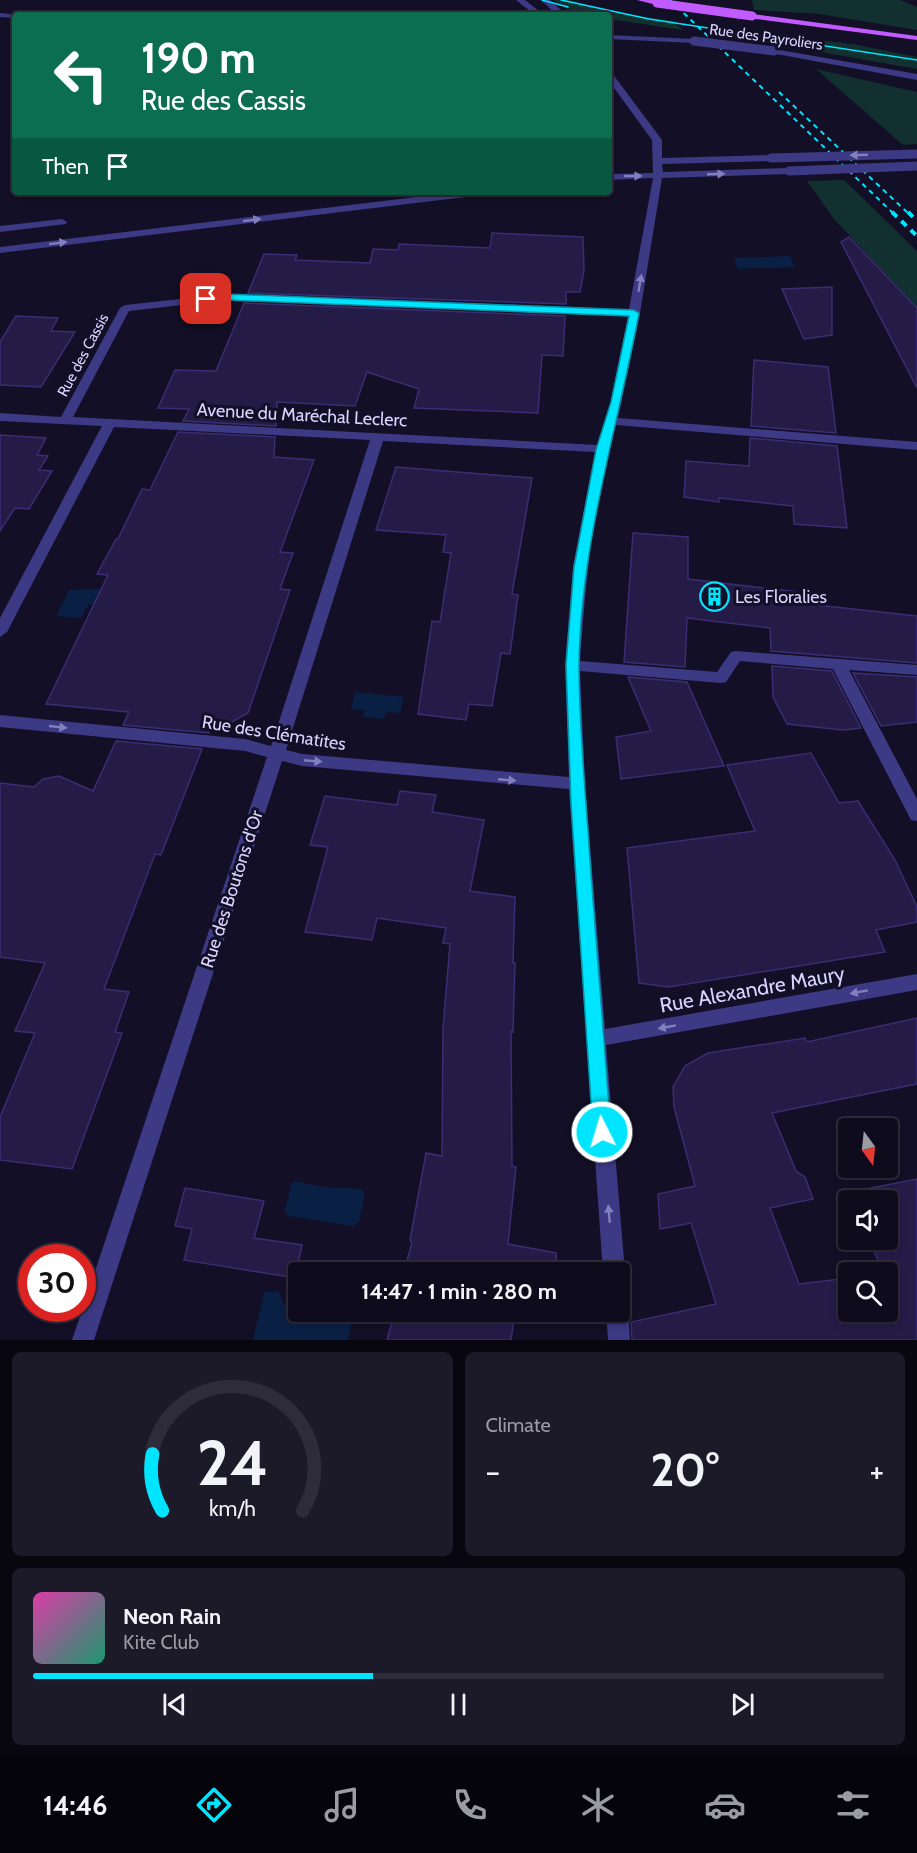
<!DOCTYPE html>
<meta charset="utf-8">
<style>
body{margin:0;font-family:Cabin,sans-serif;background:#1c1929;color:#f1f3f6;height:100vh;display:flex;flex-direction:column;font-size:22px;white-space:nowrap}
*{box-sizing:border-box;margin:0}
p{font-size:20px;color:#9b9ba3}
.icon{flex:none;width:33px;height:33px;fill:none;stroke:currentColor;stroke-width:2;stroke-linecap:round;stroke-linejoin:round}
.map{position:relative;height:1340px;overflow:hidden}
.side{display:flex;flex-direction:column;gap:12px;padding:12px;background:#08060f;flex:1}
.side>*{flex:none}
.banner{position:absolute;left:12px;top:12px;width:600px;height:183px;border-radius:6px;box-shadow:0 3px 9px #0003,0 0 0 2px #2e2b3b;background:#0b6e4f;color:#fff;overflow:hidden}
.needle{width:39px;rotate:165deg}
.buttons{position:absolute;left:838px;top:1118px;display:grid;gap:12px}
.buttons a{display:grid;place-items:center;width:60px;height:60px;border-radius:6px;background:#0e0b1c;box-shadow:0 3px 9px #0003,0 0 0 2px #2e2b3b;font-size:30px}
.speed{position:absolute;left:18px;top:1244px;display:flex;gap:12px;font-size:30px;font-weight:700;text-align:center}
.speed>*{display:grid;place-content:center;width:78px;height:78px;border-radius:50%;background:#0e0b1c;box-shadow:0 3px 9px #0003,0 0 0 2px #2e2b3b;line-height:1}
.speed .limit{border:9px solid #d22;background:#fff;color:#111}
.pin{position:absolute;display:grid;place-items:center;width:51px;height:51px;color:#fff;margin:-26px;border-radius:12px;box-shadow:0 3px 9px #0006}
.me{position:absolute;width:66px;margin:-33px;rotate:355deg;stroke-linejoin:round;filter:drop-shadow(0 0 4px #0008)}
.turn{display:flex;align-items:center;gap:21px;height:126px;padding:0 30px;font-size:27px}
.turn .icon{width:78px;height:78px;stroke-width:2.5}
.turn b{display:block;font-size:42px;line-height:51px}
.then{display:flex;align-items:center;height:57px;padding:0 30px;background:#0003;gap:12px;font-size:22px}
.big{font-size:45px;font-weight:700;line-height:1.1}
.side .card{flex:1;display:flex;flex-direction:column;justify-content:center;gap:9px;min-width:0;padding:0 21px;border-radius:9px;background:#1c1929}
.side .dial{align-items:center;gap:0}
.dial svg{height:156px;overflow:visible;fill:none;stroke:#2e2b3b;stroke-width:7;stroke-linecap:round;text-anchor:middle}
.dial text{fill:#f1f3f6;stroke:none}
.song{display:flex;align-items:center;gap:18px}
.cover{width:72px;height:72px;border-radius:9px;background:linear-gradient(135deg,hsl(320 70% 55%),hsl(160 70% 35%))}
.played{height:6px;border-radius:3px;background:linear-gradient(90deg,#00e5ff 40%,#2e2b3b 40%)}
.keys{display:flex;justify-content:space-around;direction:ltr}
.heat{display:flex;justify-content:space-between;align-items:center;font-size:33px;direction:ltr}
.side .tiles{flex:1;display:grid;gap:12px;grid-template-columns:1fr 1fr}
.card:last-child{grid-column:span 2}
.trip{position:absolute;left:288px;top:1262px;width:342px;height:60px;border-radius:6px;background:#0e0b1c;box-shadow:0 3px 9px #0003,0 0 0 2px #2e2b3b;font-weight:700;line-height:60px;text-align:center}
.tabs{display:flex;height:96px;justify-content:space-around;align-items:center;background:#06040b;color:#9b9ba3}
.tabs .icon{width:42px;height:42px}
.tabs .selected{color:#00e5ff}
.tabs b{font-size:27px;color:#f1f3f6}
.map>svg:first-child{display:block}
.green{fill:#12302f}
.water{fill:#0a1f44}
.building{fill:#241b47;stroke:#3b2d73;stroke-width:1.5}
.lines{fill:none;stroke-linecap:round;stroke-linejoin:round}
.minor{fill:#3d3a85;fill-rule:evenodd}
.major{fill:#c25bff;fill-rule:evenodd}
.tram{stroke:#00e5ff;stroke-width:1.5}
.rail-far1{stroke:#00e5ff;stroke-width:2;stroke-dasharray:5 4.5;stroke-linecap:butt}
.rail{stroke:#00e5ff;stroke-width:4;stroke-dasharray:7 6;stroke-linecap:butt}
.minor-bridge{stroke:#3d3a85;stroke-width:9}
.major-bridge{stroke:#c25bff;stroke-width:9}
.oneway{fill:#837fbc}
.route{fill:#00e5ff;stroke:#0095a6;stroke-width:1.5}
.labels{text-anchor:middle;dominant-baseline:central;stroke-width:6;stroke-linejoin:round;paint-order:stroke}
.far-street-label{font-size:15px;fill:#d9d4ff;stroke:#130f26}
.street-label{font-size:18px;fill:#d9d4ff;stroke:#130f26}
.poi-label{font-size:18px;fill:#d9d4ff;stroke:#130f26;text-anchor:start}
.near-street-label{font-size:21px;fill:#d9d4ff;stroke:#130f26}
</style>
<div class="map">
<svg width="917" height="1340" viewBox="0 0 917 1340">
<rect width="100%" height="100%" fill="#130f26"/>
<g class="green">
<path d="M554,0h15l51,13 53,8 10,9 -74,-11v-4c-19,0 -41,-2 -55,-15z"/>
<path d="M752,0h148l17,7v23l-98,-16 -65,-4z"/>
<path d="M755,32l103,13 59,12v12l-153,-27z"/>
<path d="M816,69l101,23v52l-14,1z"/>
<path d="M844,180l73,71v56l-83,-88 -27,-38z"/>
</g>
<g class="water">
<path d="M790,256l5,11 -57,2 -4,-11z"/>
<path d="M106,588l-2,15 -16,2 -7,13 -25,-2 13,-26z"/>
<path d="M355,692l49,5 -4,16 -14,-1 -2,7 -21,-2 2,-7 -14,-1z"/>
<path d="M295,1181l27,6 40,2 3,5 -6,28 -6,4 -65,-10 -3,-5 6,-27z"/>
<path d="M279,1291l6,15 13,2v3l55,5 -5,24h-95l11,-48z"/>
</g>
<g class="building">
<path d="M492,233l91,4 1,33 -4,22h-14v12l-318,-11 16,-39 33,1 -2,5 75,3 3,-14 25,1 1,-6 91,4z"/>
<path d="M849,237l68,71v80l-76,-146z"/>
<path d="M832,287v48l-28,4 -22,-50z"/>
<path d="M244,303l321,13 -2,40 -21,-1 -4,58 -124,-5 5,-19 -52,-17 -12,34 -78,-4 -1,24 -93,-5 6,-12 -31,-1 17,-38 41,1z"/>
<path d="M16,316l42,2 -7,13 24,1 -34,55 -41,-2v-43z"/>
<path d="M754,360l74,7 8,66 -85,-7z"/>
<path d="M178,432l97,5 -1,20 40,3 -34,92 13,1 -13,36 10,1 -42,123 -18,10 -17,-2 -4,12 -86,-8 6,-13 -83,-8 62,-129 -11,-1 19,-35h2l24,-50 8,1z"/>
<path d="M0,435l46,3 -9,17 11,1 -9,14 13,1 -23,38 -14,-1 -15,23z"/>
<path d="M750,438l87,8 10,82 -53,-4 -1,-18 -74,-8v4l-35,-5 2,-36 63,5z"/>
<path d="M396,467l136,11 -20,116 6,1 -8,59 -9,-1 -9,53 -23,-2 -3,16 -48,-6 14,-93 8,1 11,-69 -8,-1 3,-17 -70,-5z"/>
<path d="M633,533l55,4v42l111,13v11l118,13v47l-146,-12 -1,-23 -83,-10 -2,49 -61,-5z"/>
<path d="M772,666l60,5 29,57 -18,2 -56,-6 -14,-27z"/>
<path d="M853,673l64,4v45l-36,4z"/>
<path d="M628,677l59,5 37,84 -103,13 -5,-42 35,-6z"/>
<path d="M116,741l86,8 -41,106 -6,-1 -51,135 25,3 -14,40 7,1 -50,136 -72,-9v-43l35,-84 -20,-2 30,-68 -45,-6v-174l34,4 9,-8 16,-3 34,15z"/>
<path d="M811,753l28,50 19,-2 37,59 22,47v15l-41,8 9,22 -216,35 -30,-4 -12,-135 128,-17 -28,-66z"/>
<path d="M400,791l36,4 -4,17 52,8 -14,71 45,6 -2,66h2l-2,69 -2,-1 1,135 4,1 -8,77 48,9 1,19h-153l8,-30 -2,-2 16,-87 16,3 1,-128 7,-84 -7,-1 3,-15 -69,-10 -5,22 -67,-8 23,-85 -18,-2 15,-49 72,9z"/>
<path d="M917,1018v66l-145,29 24,58 9,6 8,22 -43,9 29,76 50,-6v33h39v-39h-5l-14,-33h19v-39h-35l-3,-8 67,-13v161h-285l-1,-18 85,-18 -25,-81 -31,6 -2,-35 37,-8 -21,-79 -1,-20 12,-21 23,-13 97,-15 2,4z"/>
<path d="M185,1188l79,13 -10,37 48,7 -7,33 -111,-18 8,-31 -17,-3z"/>
<path d="M395,1311h120l-4,29h-124z"/>
</g>
<g class="lines">
<g class="minor">
<path d="M516,0h9l19,15h-9z"/>
<path d="M541,0h9l16,15h-9z"/>
<path d="M0,13l18,2h-3v3l-15,-1z"/>
<path d="M609,35l85,4 4,2 -4,2 -85,-4z"/>
<path d="M774,49l143,25v6l-146,-27v-4z"/>
<path d="M609,72l3,1 50,67v18l109,-3 5,3 -5,3 -109,3 1,8 126,-4 5,3 -5,3 -127,4 -22,135 -22,105 299,24v8l-301,-25c-24,76 -30,157 -36,236l137,11 14,-20 5,-1 181,14v10l-68,-5 68,129v22l-6,-1 -78,-151 -93,-8 -14,21 -5,1 -141,-12 5,113 20,245 312,-55v16l-311,55 19,227 -5,9v-9h-17l-34,-483 -267,-23 -20,-5 -188,579h-22l195,-583 -22,-6 -245,-24v-12l245,24 26,7 99,-306 -256,-13 -107,205 -7,5v-19l102,-192 -102,-5v-8l61,4 59,-109 5,-3 101,-11 403,15 24,-131 -44,2v-6l44,-1 -1,-33 -43,-59zM226,300l402,16 -17,86 -14,43 -524,-28 56,-106zM383,441l212,11 -22,115 -8,98 4,112 -267,-23 -16,-4z"/>
<path d="M458,192h29l-5,3 -482,58v-6z"/>
<path d="M62,219l5,3 -1,2 -66,8v-6z"/>
<path d="M620,1301l5,2 3,8 2,29h-22l-2,-29h14z"/>
</g>
<g class="major">
<path d="M637,0h16l8,3 -4,2z"/>
<path d="M752,14l165,22v4l-168,-22z"/>
</g>
<g class="tram">
<path d="M542,0l26,7"/>
<path d="M561,0l88,19 268,41"/>
</g>
<g class="rail-far1">
<path d="M670,0l224,214"/>
<path d="M779,92l130,122"/>
</g>
<g class="rail">
<path d="M892,212l25,24"/>
<path d="M908,212l9,9"/>
</g>
<g class="minor-bridge">
<path d="M694,41l80,10"/>
<path d="M771,158l146,-4"/>
<path d="M789,171l128,-5"/>
</g>
<path class="major-bridge" d="M657,3l95,13"/>
</g>
<defs><path id="oneway-solid" d="M-6-.8H1V-3.2L6.5 0L1 3.2V.8H-6Z" transform="scale(1.5)"/></defs>
<g class="oneway">
<use href="#oneway-solid" transform="translate(859 155) rotate(178)"/>
<use href="#oneway-solid" transform="translate(716 174) rotate(-2)"/>
<use href="#oneway-solid" transform="translate(633 176)"/>
<use href="#oneway-solid" transform="translate(252 220) rotate(-7)"/>
<use href="#oneway-solid" transform="translate(58 243) rotate(-7)"/>
<use href="#oneway-solid" transform="translate(640 283) rotate(-80)"/>
<use href="#oneway-solid" transform="translate(58 727) rotate(6)"/>
<use href="#oneway-solid" transform="translate(313 761) rotate(5)"/>
<use href="#oneway-solid" transform="translate(507 780) rotate(5)"/>
<use href="#oneway-solid" transform="translate(859 992) rotate(170)"/>
<use href="#oneway-solid" transform="translate(667 1027) rotate(170)"/>
<use href="#oneway-solid" transform="translate(609 1214) rotate(-95)"/>
</g>
<path class="route" d="M226,294l408,16 5,3c-22,117 -59,233 -60,353 0,65 7,130 11,195 7,90 14,181 21,271l-2,7 -7,2 -6,-2 -3,-7 -22,-329 -5,-138 8,-98 22,-117 15,-48 18,-86 -403,-16 -20,2 -5,-3z"/>
<defs>
<symbol id="building-ring" viewBox="-11 -11 22 22"><circle r="9.5" fill="#130f26" stroke="#00e5ff" stroke-width="1.5"/><path d="M-4-6H4V6H1V3H-1V6H-4ZM-2.5-4.3h1.7v1.8h-1.7ZM.8-4.3h1.7v1.8H.8ZM-2.5-1h1.7V.8h-1.7ZM.8-1h1.7V.8H.8Z" fill="#00e5ff"/></symbol>
</defs>
<g fill-rule="evenodd">
<use href="#building-ring" x="698" y="580" width="33" height="33"/>
</g>
<g class="labels">
<g class="far-street-label">
<text transform="translate(766 37) rotate(8)">Rue des Payroliers</text>
<text transform="translate(83 355) rotate(-62)">Rue des Cassis</text>
</g>
<g class="street-label">
<text transform="translate(302 415) rotate(3)">Avenue du Maréchal Leclerc</text>
<text transform="translate(274 733) rotate(9)">Rue des Clématites</text>
<text transform="translate(232 889) rotate(-72)">Rue des Boutons d'Or</text>
</g>
<g class="poi-label">
<text x="735" y="597">Les Floralies</text>
</g>
<g class="near-street-label">
<text transform="translate(752 989) rotate(-10)">Rue Alexandre Maury</text>
</g>
</g>
</svg>
<div class="buttons">
<a><svg class="needle" viewBox="-14 -14 28 28"><path d="M0-13l5 13h-10z" fill="#e53935"/><path d="M0 13l5-13h-10z" fill="#9b9ba3"/></svg></a>
<a><svg class="icon" aria-label="sound" viewBox="0 0 24 24"><path d="M4 9h4l5-4v14l-5-4H4zM17 9q2 3 0 6"/></svg></a>
<a><svg class="icon" aria-label="search" viewBox="0 0 24 24"><circle cx="10" cy="10" r="6"/><path d="M15 15l6 6"/></svg></a>
</div>
<div class="speed"><div class="limit">30</div></div>
<div class="pin" style="left:206px;top:299px;background:#d93025"><svg class="icon" aria-label="arrive" viewBox="0 0 24 24"><path d="M6 21V4h12l-3 4 3 4H6"/></svg></div>
<svg class="me" style="left:602px;top:1132px" viewBox="-20 -20 40 40"><circle r="17" fill="#00e5ff" stroke="#fff" stroke-width="3"/><path d="M0-11L8 9 0 5-8 9z" fill="#fff"/></svg>
<div class="trip">14:47 · 1 min · 280 m</div>
<div class="banner">
<div class="turn"><svg class="icon" aria-label="left" viewBox="0 0 24 24"><path d="M17 20v-9H6M10 6l-5 5 5 5"/></svg><div><b>190 m</b>Rue des Cassis</div></div>
<div class="then">Then<svg class="icon" aria-label="arrive" viewBox="0 0 24 24"><path d="M6 21V4h12l-3 4 3 4H6"/></svg></div>
</div>
</div>
<section class="side">
<div class="tiles">
<div class="card dial"><svg viewBox="0 0 100 80">
<path d="M14 69A42 42 0 1 1 86 69"/>
<path d="M14 69A42 42 0 0 1 9 40" stroke="#00e5ff"/>
<text x="50" y="56" font-size="32" font-weight="700">24</text>
<text x="50" y="72" font-size="11">km/h</text>
</svg></div>
<div class="card"><p>Climate</p>
<div class="heat"><a>−</a><b class="big">20°</b><a>+</a></div>
</div>
<div class="card">
<div class="song"><i class="cover"></i><div><b>Neon Rain</b><p>Kite Club</p></div></div>
<div class="played"></div>
<div class="keys"><svg class="icon" aria-label="previous" viewBox="0 0 24 24"><path d="M18 5L8 12l10 7zM5 5v14"/></svg><svg class="icon" aria-label="pause" viewBox="0 0 24 24"><path d="M8 5v14M16 5v14"/></svg><svg class="icon" aria-label="next" viewBox="0 0 24 24"><path d="M6 5l10 7-10 7zM19 5v14"/></svg></div>
</div>
</div>
</section>
<nav class="tabs">
<b>14:46</b>
<svg class="icon selected" aria-label="directions" viewBox="0 0 24 24"><path d="M12 3l9 9-9 9-9-9zM9 14v-3h6M13 9l2 2-2 2"/></svg>
<svg class="icon" aria-label="music" viewBox="0 0 24 24"><path d="M9 18V5l10-2v13"/><circle cx="6" cy="18" r="3"/><circle cx="16" cy="16" r="3"/></svg>
<svg class="icon" aria-label="phone" viewBox="0 0 24 24"><path d="M5 4h4l2 5-3 2q2 4 5 5l2-3 5 2v4C11 20 4 13 5 4z"/></svg>
<svg class="icon" aria-label="climate" viewBox="0 0 24 24"><path d="M12 3v18M4 7l16 10M4 17L20 7"/></svg>
<svg class="icon" aria-label="car" viewBox="0 0 24 24"><path d="M5 17H2v-5l4-1 3-4h7l3 4 3 1v5h-3M9 17h6M6 11h13"/><circle cx="7" cy="17" r="2"/><circle cx="17" cy="17" r="2"/></svg>
<svg class="icon" aria-label="filters" viewBox="0 0 24 24"><path d="M4 7h16M4 17h16"/><circle cx="9" cy="7" r="2"/><circle cx="15" cy="17" r="2"/></svg>
</nav>
